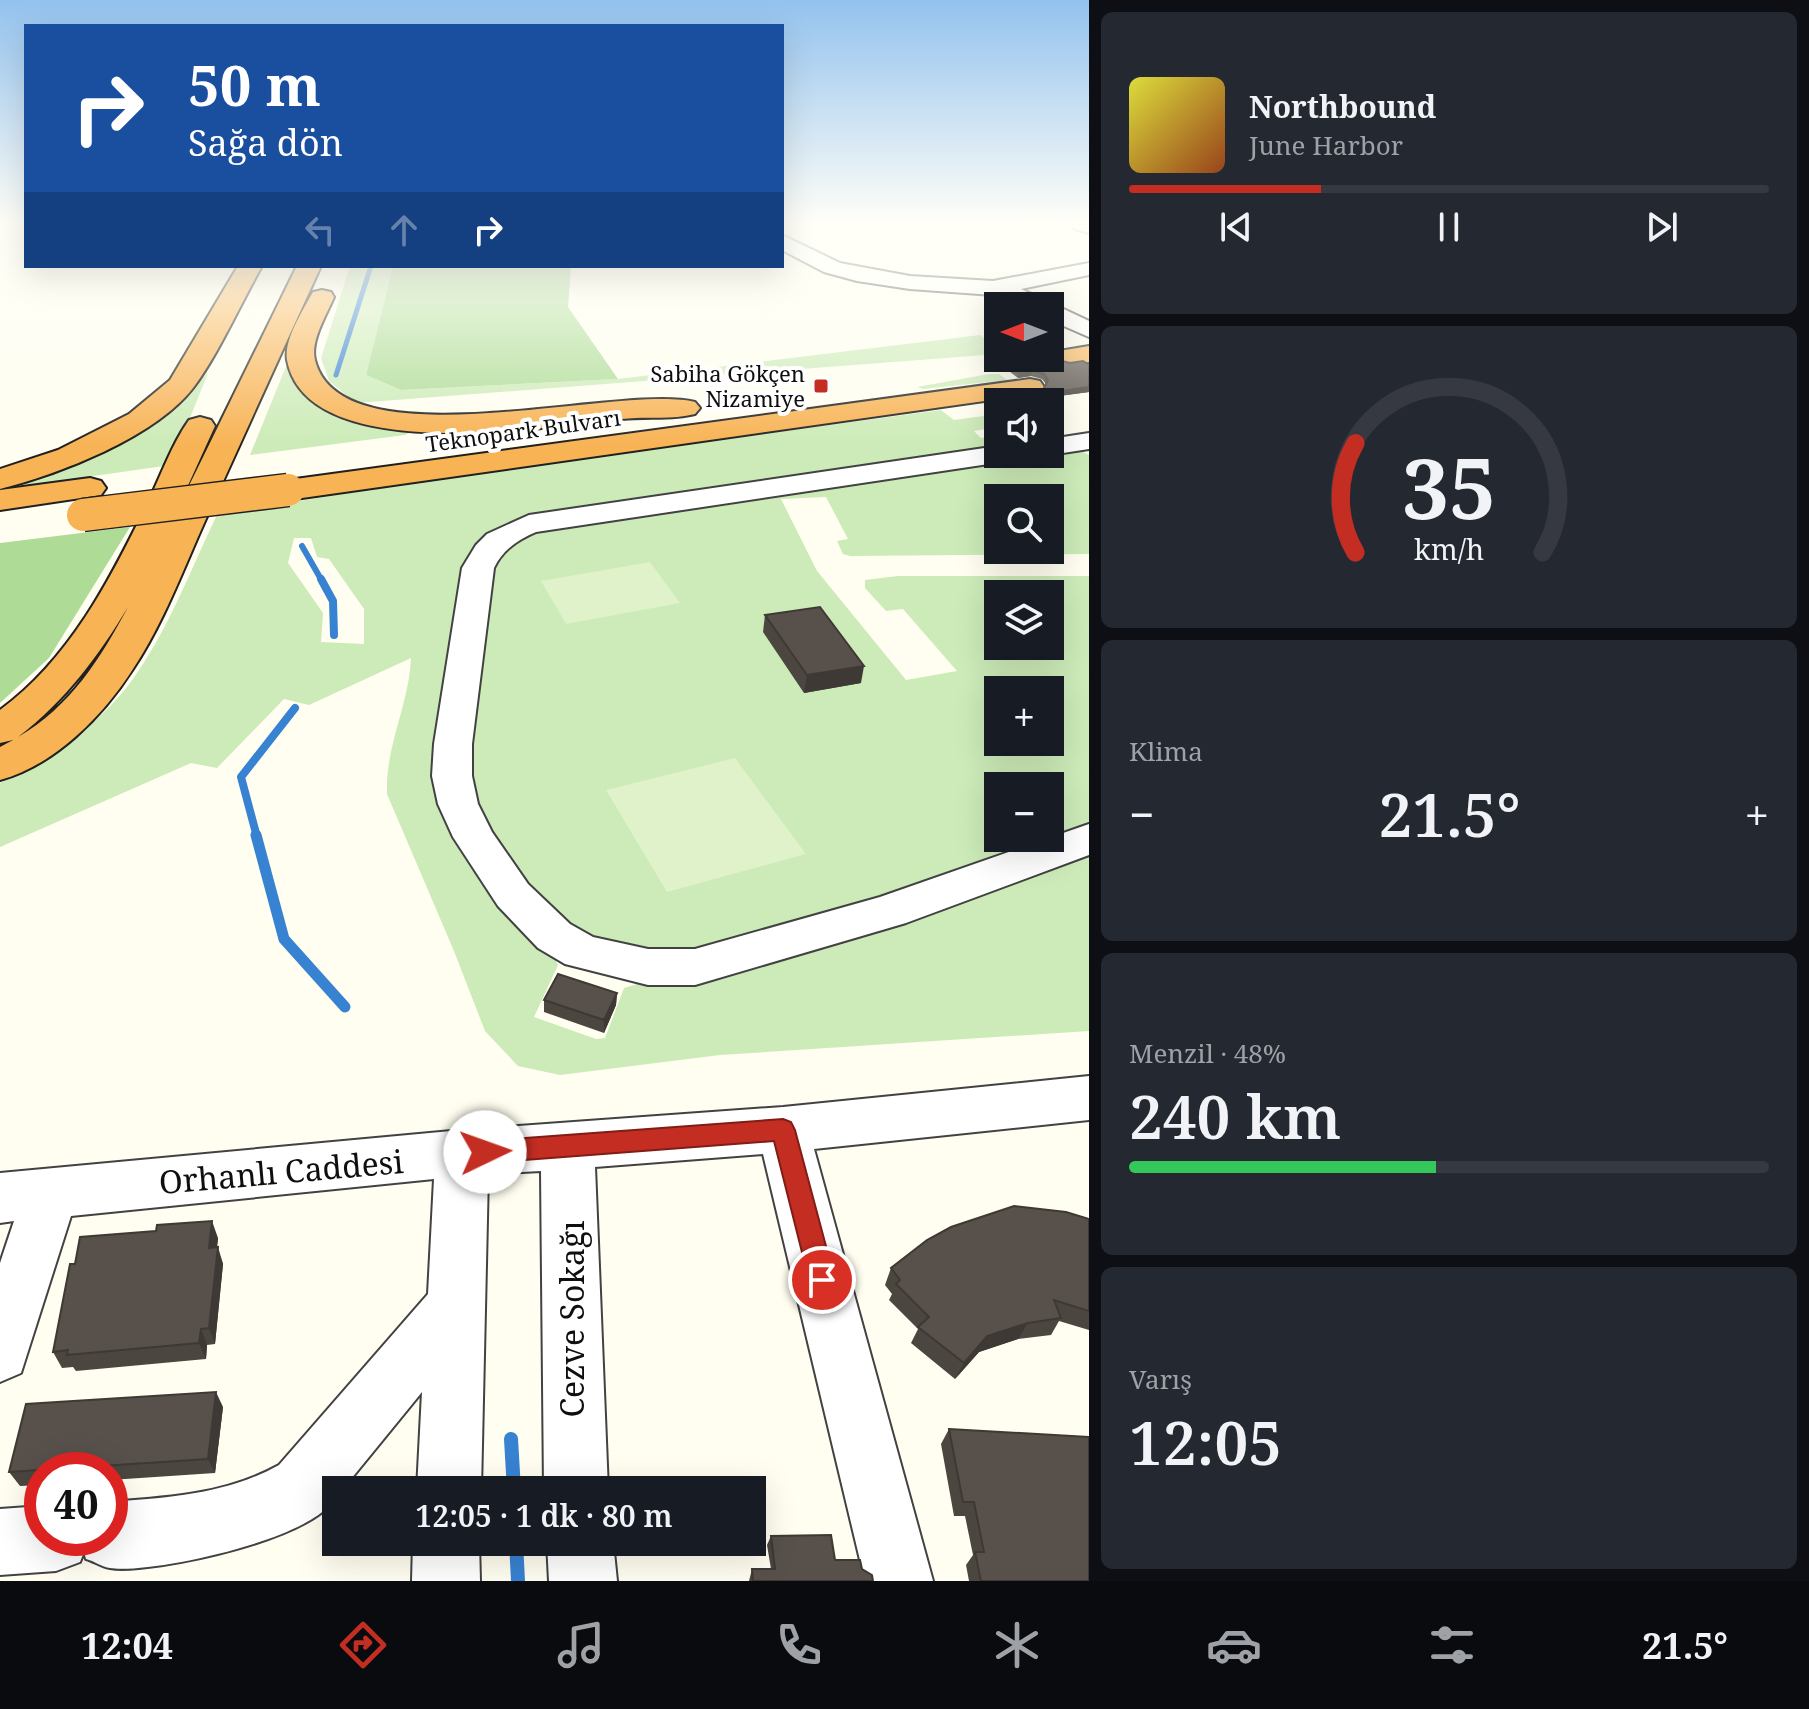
<!DOCTYPE html>
<html lang="tr">
<meta charset="utf-8">
<style>
body{margin:0;font-family:"Noto Serif",serif;background:#242831;color:#f1f3f6;height:100vh;display:flex;flex-direction:column;font-size:30px;white-space:nowrap}
*{box-sizing:border-box;margin:0}
p{font-size:26px;color:#9ea1a6}
.icon{flex:none;width:44px;height:44px;fill:none;stroke:currentColor;stroke-width:2;stroke-linecap:round;stroke-linejoin:round}
.map{position:relative;flex:1;overflow:hidden}
.details{display:flex;flex-direction:column;gap:12px;padding:12px;background:#0d0f14;width:720px}
.details>*{flex:none}
.top-card{position:absolute;left:24px;top:24px;width:760px;height:244px;border-radius:0px;box-shadow:0 8px 32px #0002;background:#1a4fa0;color:#fff;overflow:hidden}
.needle{width:52px;rotate:270deg}
.fabs{position:absolute;left:984px;top:292px;display:grid;gap:16px}
.fabs a{display:grid;place-items:center;width:80px;height:80px;border-radius:0px;background:#171b24;box-shadow:0 8px 32px #0002;font-size:40px}
.speed{position:absolute;left:24px;top:1452px;display:flex;gap:16px;font-size:40px;font-weight:700;text-align:center}
.speed>*{display:grid;place-content:center;width:104px;height:104px;border-radius:50%;background:#171b24;box-shadow:0 8px 32px #0002;line-height:1}
.speed .limit{border:12px solid #d22;background:#fff;color:#111}
.pin{position:absolute;display:grid;place-items:center;width:68px;height:68px;color:#fff;margin:-34px;border:4px solid #fff;border-radius:50%;box-shadow:0 2px 8px #0007}
.me{position:absolute;width:88px;margin:-44px;rotate:87deg;stroke-linejoin:round;filter:drop-shadow(0 0 6px #0008)}
.turn{display:flex;align-items:center;gap:28px;height:168px;padding:0 32px;font-size:36px}
.turn .icon{width:104px;height:104px;stroke-width:2.5}
.turn b{display:block;font-size:56px;line-height:68px}
.lanes{display:flex;align-items:center;height:76px;padding:0 32px;background:#0003;justify-content:center;gap:40px;direction:ltr}
.lanes .off{opacity:.35}
.big{font-size:60px;font-weight:600;line-height:1.1}
.details .widget{flex:1;display:flex;flex-direction:column;justify-content:center;gap:12px;min-width:0;padding:0 28px;border-radius:12px;background:#242831}
.details .dial{align-items:center;gap:0}
.dial svg{height:208px;overflow:visible;fill:none;stroke:#363941;stroke-width:7;stroke-linecap:round;text-anchor:middle}
.dial text{fill:#f1f3f6;stroke:none}
.song{display:flex;align-items:center;gap:24px}
.cover{width:96px;height:96px;border-radius:12px;background:linear-gradient(135deg,hsl(60 70% 55%),hsl(20 70% 35%))}
.played{height:8px;border-radius:4px;background:linear-gradient(90deg,#c42d22 30%,#363941 30%)}
.keys{display:flex;justify-content:space-around;direction:ltr}
.heat{display:flex;justify-content:space-between;align-items:center;font-size:44px;direction:ltr}
.charge{height:12px;border-radius:6px;background:linear-gradient(90deg,#34c759 48%,#363941 0)}
.trip{position:absolute;left:322px;top:1476px;width:444px;height:80px;border-radius:0px;background:#171b24;box-shadow:0 8px 32px #0002;font-weight:600;line-height:80px;text-align:center}
.menu{display:flex;height:128px;justify-content:space-around;align-items:center;background:#090b0e;color:#9ea1a6}
.menu .icon{width:56px;height:56px}
.menu .selected{color:#c42d22}
.menu b{font-size:36px;color:#f1f3f6}
main{display:flex;flex:1;min-height:0}
.map>svg:first-child{display:block}
.green{fill:#ccebb8;fill-rule:evenodd}
.forest{fill:#aedc97}
.pitch{fill:#dff2ca}
.lines{fill:none;stroke-linecap:round;stroke-linejoin:round}
.stream-far4{stroke:#3882d2;stroke-width:5}
.stream-far3{stroke:#3882d2;stroke-width:6}
.stream-far2{stroke:#3882d2;stroke-width:8}
.stream-far1{stroke:#3882d2;stroke-width:11}
.stream{stroke:#3882d2;stroke-width:14}
.minor-casing{stroke:#424242;stroke-width:4}
.highway-casing{stroke:#202020;stroke-width:4}
.minor{fill:#fff;fill-rule:evenodd}
.highway{fill:#f8b355;fill-rule:evenodd}
.highway-bridge-casing{stroke:#202020;stroke-width:35;stroke-linecap:butt}
.highway-bridge{stroke:#f8b355;stroke-width:32}
.wall{fill:#4c4640}
.shaded-wall{fill:#3e3934}
.building{fill:#58514b;stroke:#3e3934;stroke-width:2}
.route{fill:#c42d22;stroke:#7f1d16;stroke-width:2}
.poi-dot{fill:#c42d22;stroke:#fff;stroke-width:3}
.labels{text-anchor:middle;dominant-baseline:central;stroke-width:8;stroke-linejoin:round;paint-order:stroke}
.far-poi-label{font-size:22px;fill:#0f0f0f;stroke:#fff;text-anchor:end}
.far-street-label{font-size:22px;fill:#0f0f0f;stroke:#fff}
.near-street-label{font-size:32px;fill:#0f0f0f;stroke:#fff}
</style>
<main>
<div class="map">
<svg width="1089" height="1581" viewBox="0 0 1089 1581">
<rect width="100%" height="100%" fill="#fffef0"/>
<g class="green">
<path d="M350,266h43l-27,109 35,15 217,-11 362,-44 18,13v6l-642,49 -27,-22 -8,-23z"/>
<path d="M291,354c2,15 3,30 14,41 23,23 83,28 114,33l-14,7 -155,20z"/>
<path d="M208,373l-37,92 -162,23 -3,-6 162,-72z"/>
<path d="M989,374h10l8,6 -84,9 -6,-2z"/>
<path d="M941,410l13,10 44,-6v13l-24,4 7,7 17,-3v11l-101,15 -2,6 -390,61 -50,157 -13,3 -10,63 15,4 111,210 -24,52 62,22 9,-1 19,-50 465,-141v184l-369,24 -160,20 -42,-9 -33,-35 -31,-80 -67,-157c-2,-47 22,-89 24,-136l-102,47 -25,-6 -67,69 -26,-5 -191,84v-64c47,-25 97,-56 130,-100 37,-50 60,-112 87,-168l219,-37zM294,538h17l6,19 12,2 35,50v35l-43,-2 2,-29 -35,-50z"/>
<path d="M1075,448l14,7v99l-239,2 -7,-2 -6,-13 11,-2 -22,-42 -45,2 36,72 89,109 51,-9 -54,-62 -17,2 -21,-23v-8l33,-4h191v254l-399,129 -88,-7 -72,-50 -68,-120 31,-230 43,-24zM998,498h52v52h-52zM998,594h52v52h-52zM998,690h52v52h-52zM998,786h52v52h-52z"/>
</g>
<g class="forest">
<path d="M393,266h178l-3,41 50,72 -217,11 -35,-15z"/>
<path d="M130,527l-81,131 -49,45v-160z"/>
</g>
<g class="pitch">
<path d="M650,562l30,41 -114,21 -25,-43z"/>
<path d="M735,758l71,96 -139,38 -61,-102z"/>
</g>
<g class="lines">
<path class="stream-far4" d="M336,375l35,-109"/>
<path class="stream-far3" d="M302,546l20,35"/>
<g class="stream-far2">
<path d="M321,579l12,22 1,34"/>
<path d="M257,837l-16,-60 54,-69"/>
</g>
<path class="stream-far1" d="M256,835l28,104 61,68"/>
<g class="stream">
<path d="M511,1439l3,51"/>
<path d="M516,1542l2,39"/>
</g>
<defs>
<g id="minor">
<path d="M1072,225h17v8l-14,-4z"/>
<path d="M782,235l58,28 70,13 83,5 96,-18v12l-68,14 68,32v16l-39,-17v-14h-29l-28,-11 -83,-6 -53,-8 -33,-9 -42,-22z"/>
<path d="M1089,433v16l-39,6 -5,-1h5v-15z"/>
<path d="M998,446v8h18l-4,6 -10,2 -466,70c-18,8 -33,17 -42,36l-22,176v32l6,28 14,28 36,52 42,40 23,13 55,12h47l185,-52 209,-73v31l-183,68 -211,62h-47l-83,-21 -27,-16 -40,-42 -45,-69 -15,-33 -6,-28 2,-32 28,-176 14,-23 11,-11 42,-19z"/>
<path d="M1089,1076v44l-275,29 119,432h-68l-102,-427 -168,13 13,323h-64l-3,-319 -53,3 -7,316h-64l5,-98 -80,98h-6c0,46 -188,85 -226,78 -8,-1 -16,-7 -24,-9l-2,-7 -4,10 -24,9 -56,4v-66l42,-3v32h68v-36c58,-4 117,-8 169,-37l149,-171 6,-115 -363,37 -50,157 -21,9v-119l14,-42 -14,2v-50l462,-43 321,-23z"/>
<path d="M413,1542h66l1,39h-68z"/>
<path d="M547,1542h66l4,39h-68z"/>
</g>
<g id="highway">
<path d="M238,266h24c-21,37 -45,91 -69,122 -39,50 -134,86 -193,101v-20l58,-19 71,-36 41,-34z"/>
<path d="M297,266h24c-39,85 -77,170 -116,255 -22,49 -42,103 -72,148 -30,47 -78,96 -133,111v-33l13,-7 -13,3v-33c70,-51 111,-132 148,-208 13,-27 24,-58 41,-82l11,-3 11,3 4,6 -39,86zM128,607c-28,52 -57,99 -110,130 47,-36 80,-80 110,-130z"/>
<path d="M322,290l9,2 3,5c-7,17 -24,44 -19,63 26,105 305,23 380,42l5,6 -5,6c-23,6 -48,2 -73,5 -75,8 -315,48 -335,-59 -3,-20 14,-46 23,-63l3,-5z"/>
<path d="M1089,346v16l-20,3 -10,-2 -4,-6 4,-6z"/>
<path d="M1030,379l10,2 4,6 -4,6 -752,107 -11,-3 -5,-7 5,-7 11,-3z"/>
<path d="M90,478l11,3 5,7 -5,7 -101,15v-20z"/>
</g>
</defs>
<use href="#minor" class="minor-casing"/>
<use href="#highway" class="highway-casing"/>
<use href="#minor" class="minor"/>
<use href="#highway" class="highway"/>
<defs>
<path id="highway-bridge" d="M83,515l205,-25"/>
</defs>
<use href="#highway-bridge" class="highway-bridge-casing"/>
<use href="#highway-bridge" class="highway-bridge"/>
</g>
<g class="wall">
<path d="M1059,344l-5,11 4,5 12,3 19,2v27l-45,6 -3,-2 5,-12 -4,-5 -11,-3 -13,2 -30,-23 2,-5 8,-1v9h52z"/>
<path d="M765,615l96,68 -57,10 -41,-61z"/>
<path d="M617,993l-1,12 -12,28 -60,-21v-12z"/>
<path d="M1089,1219v111l-30,-9 -8,14 -33,4 -39,13 -24,27 -44,-36 7,-14 -29,-29 3,-6 -7,-9 6,-17z"/>
<path d="M218,1238l-1,9 6,17 -8,80 -8,1 -1,14 -130,12 -3,-4 -11,1 -9,-16z"/>
<path d="M223,1407l-8,66 -105,7v-10h-68v15l-22,1 -11,-14z"/>
<path d="M949,1429l140,152h-120l-3,-16 7,-10 -8,-39h-11l-13,-72z"/>
<path d="M771,1536l91,33 11,12h-124l3,-12h19l-4,-24z"/>
</g>
<g class="shaded-wall">
<path d="M1032,371l-1,5 -13,2 1,-5z"/>
<path d="M1089,387v5l-45,6 2,-5z"/>
<path d="M864,666l-3,17 -57,10 3,-18z"/>
<path d="M617,993l-1,12 -12,28v-13z"/>
<path d="M212,1221l6,17 -3,27 -6,-17z"/>
<path d="M218,1247l5,17 -8,80 -6,-16z"/>
<path d="M1028,1323l-10,16 -39,13 -24,27 9,-16 23,-27z"/>
<path d="M201,1329l6,16 -1,14 -7,-16z"/>
<path d="M216,1392l7,15 -8,66 -7,-14z"/>
</g>
<g class="building">
<path d="M1056,342l3,2 -5,10 4,6 12,3 13,-2 6,4v22l-43,6 -3,-3 5,-10 -4,-6 -12,-3 -13,2 -19,-15h50v-15z"/>
<path d="M998,349v8l-8,-7z"/>
<path d="M820,607l44,59 -57,9 -42,-60z"/>
<path d="M558,974l59,19 -13,27 -60,-20z"/>
<path d="M1014,1206l52,6 23,7v92l-35,-11 7,18 -33,5 -41,13 -23,27 -46,-36 11,-10 -33,-33 4,-4 -9,-12 36,-28 24,-13z"/>
<path d="M212,1221l-3,27 9,-1 -9,81 -8,1 -2,14 -132,12 1,-5 -15,2 17,-88h5l5,-27 76,-6 1,-6z"/>
<path d="M216,1392l-8,67 -199,13 17,-68z"/>
<path d="M949,1429l140,8v144h-108l-6,-29h9l-10,-50h-11z"/>
<path d="M831,1535l4,25h25l2,9 10,6 1,6h-120l-1,-12h23l-4,-33z"/>
</g>
<linearGradient id="sky" x2="0" y2="1"><stop stop-color="#93c2ee"/><stop offset="0.5" stop-color="#fffff8"/><stop offset="1" stop-color="#fffff8" stop-opacity="0"/></linearGradient>
<rect width="1089" height="446" fill="url(#sky)"/>
<path class="route" d="M783,1119l8,3 4,8 40,150 -4,9 -9,4 -10,-4 -3,-9 -35,-139 -289,22 -9,-3 -3,-8 3,-8 9,-3z"/>
<rect class="poi-dot" x="813" y="378" width="16" height="16" rx="4"/>
<g class="labels">
<g class="far-poi-label">
<text x="805" y="373">Sabiha Gökçen<tspan x="805" dy="25">Nizamiye</tspan></text>
</g>
<g class="far-street-label">
<text transform="translate(523 430) rotate(-8)">Teknopark Bulvarı</text>
</g>
<g class="near-street-label">
<text transform="translate(281 1171) rotate(-5)">Orhanlı Caddesi</text>
<text transform="translate(571 1319) rotate(-90)">Cezve Sokağı</text>
</g>
</g>
</svg>
<div class="fabs">
<a><svg class="needle" viewBox="-14 -14 28 28"><path d="M0-13l5 13h-10z" fill="#e53935"/><path d="M0 13l5-13h-10z" fill="#9ea1a6"/></svg></a>
<a><svg class="icon" aria-label="sound" viewBox="0 0 24 24"><path d="M4 9h4l5-4v14l-5-4H4zM17 9q2 3 0 6"/></svg></a>
<a><svg class="icon" aria-label="search" viewBox="0 0 24 24"><circle cx="10" cy="10" r="6"/><path d="M15 15l6 6"/></svg></a>
<a><svg class="icon" aria-label="layers" viewBox="0 0 24 24"><path d="M12 4l9 5-9 5-9-5zM3 14l9 5 9-5"/></svg></a>
<a>+</a>
<a>−</a>
</div>
<div class="speed"><div class="limit">40</div></div>
<div class="pin" style="left:822px;top:1280px;background:#d93025"><svg class="icon" aria-label="arrive" viewBox="0 0 24 24"><path d="M6 21V4h12l-3 4 3 4H6"/></svg></div>
<svg class="me" style="left:485px;top:1152px" viewBox="-20 -20 40 40"><circle r="19" fill="#fff"/><path d="M0-13L10 11 0 6-10 11z" fill="#c42d22"/></svg>
<div class="trip">12:05 · 1 dk · 80 m</div>
<div class="top-card">
<div class="turn"><svg class="icon" aria-label="right" viewBox="0 0 24 24"><path d="M7 20v-9h11M14 6l5 5-5 5"/></svg><div><b>50 m</b>Sağa dön</div></div>
<div class="lanes"><svg class="icon off" aria-label="left" viewBox="0 0 24 24"><path d="M17 20v-9H6M10 6l-5 5 5 5"/></svg><svg class="icon off" aria-label="ahead" viewBox="0 0 24 24"><path d="M12 20V5M6 11l6-6 6 6"/></svg><svg class="icon" aria-label="right" viewBox="0 0 24 24"><path d="M7 20v-9h11M14 6l5 5-5 5"/></svg></div>
</div>
</div>
<section class="details">
<div class="widget">
<div class="song"><i class="cover"></i><div><b>Northbound</b><p>June Harbor</p></div></div>
<div class="played"></div>
<div class="keys"><svg class="icon" aria-label="previous" viewBox="0 0 24 24"><path d="M18 5L8 12l10 7zM5 5v14"/></svg><svg class="icon" aria-label="pause" viewBox="0 0 24 24"><path d="M8 5v14M16 5v14"/></svg><svg class="icon" aria-label="next" viewBox="0 0 24 24"><path d="M6 5l10 7-10 7zM19 5v14"/></svg></div>
</div>
<div class="widget dial"><svg viewBox="0 0 100 80">
<path d="M14 69A42 42 0 1 1 86 69"/>
<path d="M14 69A42 42 0 0 1 14 27" stroke="#c42d22"/>
<text x="50" y="56" font-size="32" font-weight="700">35</text>
<text x="50" y="72" font-size="11">km/h</text>
</svg></div>
<div class="widget"><p>Klima</p>
<div class="heat"><a>−</a><b class="big">21.5°</b><a>+</a></div>
</div>
<div class="widget"><p>Menzil · 48%</p><b class="big">240 km</b><div class="charge"></div></div>
<div class="widget"><p>Varış</p><b class="big">12:05</b></div>
</section>
</main>
<nav class="menu">
<b>12:04</b>
<svg class="icon selected" aria-label="directions" viewBox="0 0 24 24"><path d="M12 3l9 9-9 9-9-9zM9 14v-3h6M13 9l2 2-2 2"/></svg>
<svg class="icon" aria-label="music" viewBox="0 0 24 24"><path d="M9 18V5l10-2v13"/><circle cx="6" cy="18" r="3"/><circle cx="16" cy="16" r="3"/></svg>
<svg class="icon" aria-label="phone" viewBox="0 0 24 24"><path d="M5 4h4l2 5-3 2q2 4 5 5l2-3 5 2v4C11 20 4 13 5 4z"/></svg>
<svg class="icon" aria-label="climate" viewBox="0 0 24 24"><path d="M12 3v18M4 7l16 10M4 17L20 7"/></svg>
<svg class="icon" aria-label="car" viewBox="0 0 24 24"><path d="M5 17H2v-5l4-1 3-4h7l3 4 3 1v5h-3M9 17h6M6 11h13"/><circle cx="7" cy="17" r="2"/><circle cx="17" cy="17" r="2"/></svg>
<svg class="icon" aria-label="filters" viewBox="0 0 24 24"><path d="M4 7h16M4 17h16"/><circle cx="9" cy="7" r="2"/><circle cx="15" cy="17" r="2"/></svg>
<b>21.5°</b>
</nav>
